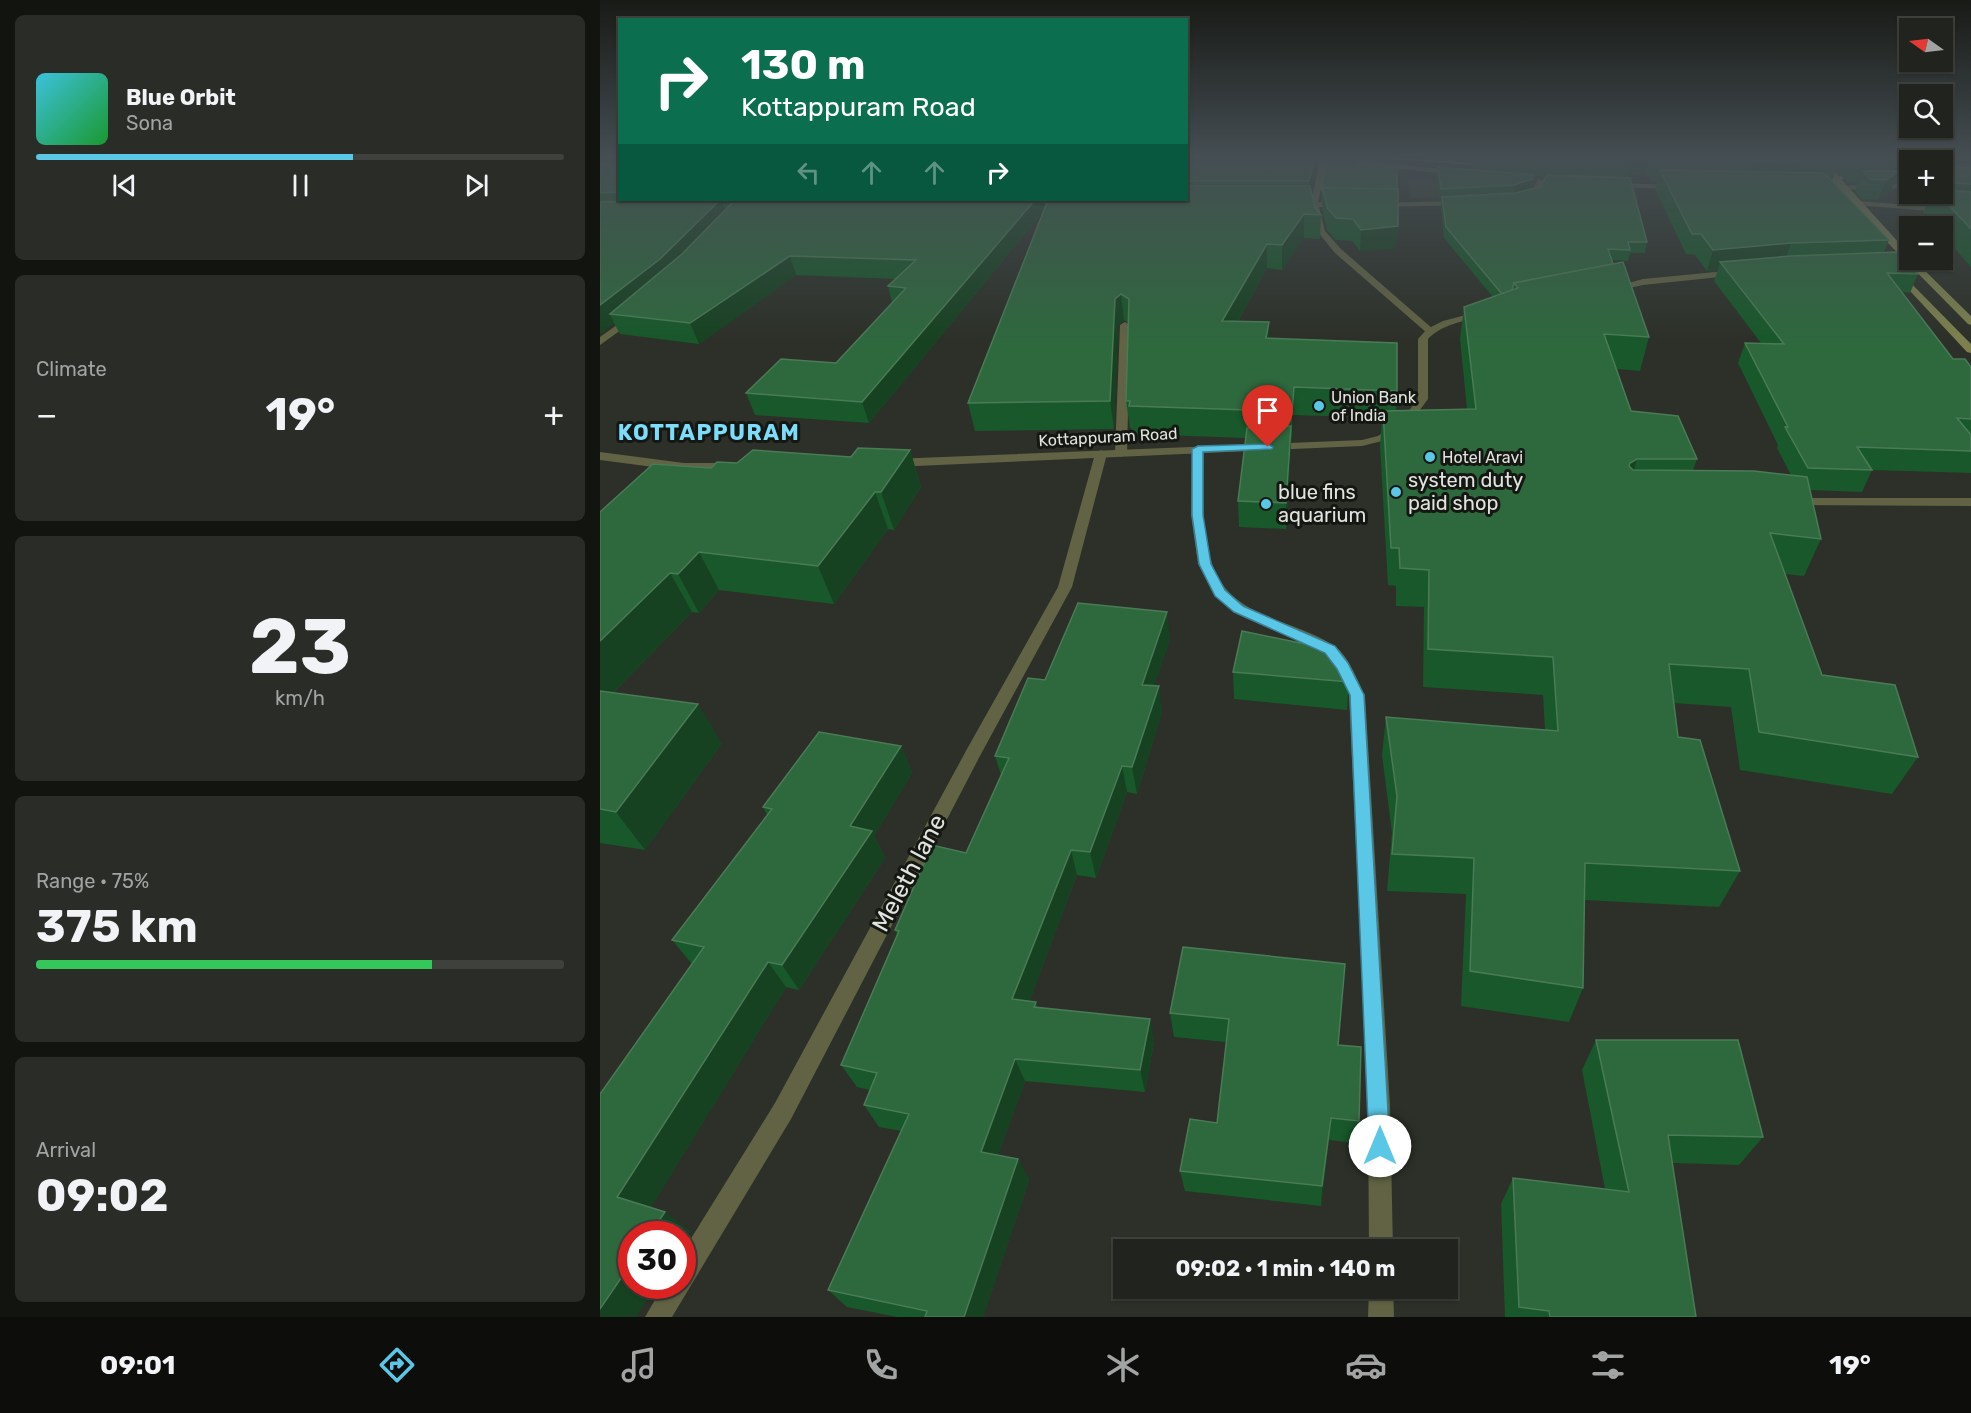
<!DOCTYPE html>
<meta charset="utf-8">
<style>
body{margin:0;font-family:Rubik,sans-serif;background:#292c27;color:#f1f3f6;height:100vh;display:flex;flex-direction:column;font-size:22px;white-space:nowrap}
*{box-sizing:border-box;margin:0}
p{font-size:20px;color:#a2a4a4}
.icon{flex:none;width:33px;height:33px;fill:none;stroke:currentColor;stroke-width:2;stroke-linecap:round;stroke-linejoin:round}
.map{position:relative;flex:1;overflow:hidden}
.drawer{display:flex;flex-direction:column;gap:15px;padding:15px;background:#121410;width:600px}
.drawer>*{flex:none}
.banner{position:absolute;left:18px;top:18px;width:570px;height:183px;border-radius:0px;box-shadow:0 2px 4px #0004,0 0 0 2px #3e413c;background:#0b6e4f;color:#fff;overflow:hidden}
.needle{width:39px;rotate:284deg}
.buttons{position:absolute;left:1299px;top:18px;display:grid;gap:12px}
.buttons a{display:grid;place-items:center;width:54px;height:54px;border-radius:0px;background:#21241e;box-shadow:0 2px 4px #0004,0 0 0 2px #3e413c;font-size:30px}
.speed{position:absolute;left:18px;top:1221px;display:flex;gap:12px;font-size:30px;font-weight:700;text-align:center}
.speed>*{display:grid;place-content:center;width:78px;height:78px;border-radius:50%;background:#21241e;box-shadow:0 2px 4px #0004,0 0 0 2px #3e413c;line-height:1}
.speed .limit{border:9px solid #d22;background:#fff;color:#111}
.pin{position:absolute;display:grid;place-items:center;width:51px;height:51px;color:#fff;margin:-62px -26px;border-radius:50% 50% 50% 0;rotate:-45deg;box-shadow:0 0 6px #0007}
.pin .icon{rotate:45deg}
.me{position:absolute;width:66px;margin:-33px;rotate:0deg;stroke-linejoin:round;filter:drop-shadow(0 0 4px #0008)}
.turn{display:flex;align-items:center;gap:21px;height:126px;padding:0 24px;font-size:27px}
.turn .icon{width:78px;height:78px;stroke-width:2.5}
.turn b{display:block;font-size:42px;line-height:51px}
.lanes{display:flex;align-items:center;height:57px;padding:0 24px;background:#0003;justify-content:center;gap:30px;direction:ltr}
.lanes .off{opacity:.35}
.big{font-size:45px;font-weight:700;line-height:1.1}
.drawer .card{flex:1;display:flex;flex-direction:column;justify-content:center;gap:9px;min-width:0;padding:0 21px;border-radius:9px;background:#292c27}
.drawer .dial{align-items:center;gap:0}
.dial b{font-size:78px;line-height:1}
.song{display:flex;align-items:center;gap:18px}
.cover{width:72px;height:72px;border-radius:9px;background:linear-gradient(135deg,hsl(190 70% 55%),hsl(130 70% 35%))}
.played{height:6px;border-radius:3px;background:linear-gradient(90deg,#5bc7e7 60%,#3e413c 60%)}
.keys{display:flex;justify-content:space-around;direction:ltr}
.heat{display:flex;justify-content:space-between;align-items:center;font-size:33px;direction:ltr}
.charge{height:9px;border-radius:4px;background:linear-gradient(90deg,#34c759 75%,#3e413c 0)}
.trip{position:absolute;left:513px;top:1239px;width:345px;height:60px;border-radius:0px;background:#21241e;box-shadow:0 2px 4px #0004,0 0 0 2px #3e413c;font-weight:700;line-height:60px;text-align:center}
.dock{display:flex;height:96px;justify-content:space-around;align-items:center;background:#0d0e0c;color:#a2a4a4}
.dock .icon{width:42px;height:42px}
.dock .active{color:#5bc7e7}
.dock b{font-size:27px;color:#f1f3f6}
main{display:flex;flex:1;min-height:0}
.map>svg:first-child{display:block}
.built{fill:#373d30}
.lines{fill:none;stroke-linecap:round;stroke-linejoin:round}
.minor{fill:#616344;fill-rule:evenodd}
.tertiary{fill:#616344;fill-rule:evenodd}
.secondary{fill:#7d804e;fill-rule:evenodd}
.rail{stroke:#8c9089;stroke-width:2}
.secondary-bridge{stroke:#7d804e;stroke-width:8}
.wall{fill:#18582a;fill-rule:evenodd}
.shaded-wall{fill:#174221}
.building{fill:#2e683d;stroke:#4a7b56;stroke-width:1.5}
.route{fill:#5bc7e7;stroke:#3b8196;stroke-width:1.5}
.poi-dot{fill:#5bc7e7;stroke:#151713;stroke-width:2}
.labels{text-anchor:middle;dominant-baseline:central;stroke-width:6;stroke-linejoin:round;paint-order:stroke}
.far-poi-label{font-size:16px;fill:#e1e4de;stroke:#151713;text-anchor:start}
.far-street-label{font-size:16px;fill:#e1e4de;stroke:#151713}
.poi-label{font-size:20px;fill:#e1e4de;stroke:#151713;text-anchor:start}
.far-district-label{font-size:22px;font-weight:bold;letter-spacing:1.5px;fill:#7cddfb;stroke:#151713}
.near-street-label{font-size:24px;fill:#e1e4de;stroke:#151713}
</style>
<main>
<section class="drawer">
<div class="card">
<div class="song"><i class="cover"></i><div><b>Blue Orbit</b><p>Sona</p></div></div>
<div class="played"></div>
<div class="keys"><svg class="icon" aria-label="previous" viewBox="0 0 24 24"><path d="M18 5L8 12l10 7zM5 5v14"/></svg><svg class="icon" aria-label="pause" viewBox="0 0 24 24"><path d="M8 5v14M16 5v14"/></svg><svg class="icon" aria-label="next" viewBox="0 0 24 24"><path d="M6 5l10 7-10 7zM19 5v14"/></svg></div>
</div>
<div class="card"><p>Climate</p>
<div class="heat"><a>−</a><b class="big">19°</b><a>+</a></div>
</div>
<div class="card dial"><b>23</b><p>km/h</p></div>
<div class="card"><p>Range · 75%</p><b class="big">375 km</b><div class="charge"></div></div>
<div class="card"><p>Arrival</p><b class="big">09:02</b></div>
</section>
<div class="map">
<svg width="1371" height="1317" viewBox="0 0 1371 1317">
<rect width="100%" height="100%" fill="#2c3028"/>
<path class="built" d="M830,178l10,5 57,13 -87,2 -3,-19z"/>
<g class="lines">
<g class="minor">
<path d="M709,157h20l132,14 -3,4 -131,-14 -9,41 27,1v4h-26l6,24 16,18 92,80v4h-6l-92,-80 -18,-22 -6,-24 -20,-1v-4h20l9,-42z"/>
<path d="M938,179l7,2 -7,14 -19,4v-4l13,-4z"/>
<path d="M1013,183l63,2 4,2 -4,2 -66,-2v-4z"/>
<path d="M1310,184v4l-81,2 -4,-2 4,-2z"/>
<path d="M859,201l4,2 -1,2 -84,2 -4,-2 4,-2z"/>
<path d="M1258,201l113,9v4l-116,-9 -1,-2z"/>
<path d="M31,315l8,2 -39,28v-8z"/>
<path d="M525,322l5,3 -3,128 -6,4 -6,-4 5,-128z"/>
<path d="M598,445l6,4c0,37 -4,78 8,114 17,55 79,55 121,82 15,9 24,35 32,50l25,410 3,145h-24l-1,-145 -19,-410 -13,-26 -11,-16 -92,-41 -20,-19 -15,-29 -7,-49 1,-66z"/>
<path d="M501,450l6,4 -35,133 -91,167 -190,365 -119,198h-27l18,-31h19v-33l93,-150 192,-354 91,-162 37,-133z"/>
<path d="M1194,498h177v8l-181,-1 -2,-3 2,-3z"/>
<path d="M769,1288h24l1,29h-26z"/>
</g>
<g class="tertiary">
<path d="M1136,270l3,1v4l-96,10 -32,7 -5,-3 37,-10z"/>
<path d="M881,311l3,1v4c-19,5 -42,8 -56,23v60l-20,27 -22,14 -24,6 -469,21 -6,-4 6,-4 469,-19 16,-4 22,-14 18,-23v-60l9,-10 16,-8z"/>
<path d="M0,452l84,11h47l6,4 -6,4h-47l-84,-11z"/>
</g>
<g class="secondary">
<path d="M1236,180h6l68,75v5h4l57,56v9l-3,-1 -81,-82 -51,-58z"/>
<path d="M1299,271l72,73v9l-4,-1 -71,-76 -1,-2z"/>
</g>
<g class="rail">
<path d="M776,157l111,8"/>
<path d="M1217,177l42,1"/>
</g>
<path class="secondary-bridge" d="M1216,157l23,25"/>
</g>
<g class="wall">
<path d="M0,157h20v43h425l1,5 140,-5v-43h131v5l-6,29 4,17 6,7 -1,24 -16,-1 -22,32 -15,-2 -29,53 31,1v16l128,53 -1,20 71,-2 -7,-70 4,-32 29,-10 -49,-59 -3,-31v-8h-2l-2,-22 1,-10 33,2v-12h500v110l-29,-33v-8h-6l-13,-13 4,-9 -12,-1 -11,-13 4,-8h-14l-3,8 -13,10 -16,-1 -7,-8 3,-9 -11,1 -11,-13 -4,11 57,59 -5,12 34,22 -8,19 -8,-1 51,67 18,8v106l-99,-3 -10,22 -52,-2 11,49 -17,37 -19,-2 37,101 96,82 -26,37 -152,-24 -9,-63 -57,-4 4,34 62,134 -21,36 -134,-7 -2,88 -14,34 -108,-16 5,-112 -79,-3 5,-58 -10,-78 4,-38 159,13 -2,-35 -120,-8 1,-80 -28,-1v-20l-8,-1 -8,-139 2,-28 -89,-3 -7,114 -47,-2 -1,-26 8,-63 -114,-4 -1,-6h-1l-4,-27 3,-78 -5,-3 -6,5 -4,104 -139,2 -7,-28 75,-191 -174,211 -114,-8 -9,-22 90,-30 56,-60 -4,-17 8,-7 -100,-4 -97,69 -79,-10 -6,-11 -14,11zM1310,160h32v34h-32zM1046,171l6,11h5l-2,7 31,65 9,1 12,16 11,-1 -4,11 47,62h-16l-7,20 40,82 -1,3 14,27 -98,-5 4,-11 -66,-48 -14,-42 23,2 9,-34 -38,-77 17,1 2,-8h15l2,-11 -20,-64zM934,176l12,1 -6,10 -10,2 3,-4z"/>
<path d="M761,165l35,83 -36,3 -8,-10 -16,-1 -9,-10 -5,-22 -1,-19z"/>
<path d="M310,450l11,37 -27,43 -6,-1 -54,75 -115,-14 -20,23 -7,-1 -79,81 109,50 -77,107 -45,-7v-331l111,-44 26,-5 114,-6z"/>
<path d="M570,639l-16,47 8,26 -25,82 -10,-2 -31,86 -19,-3 -48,127h7l1,5 117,35 -9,50 -120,-11 -27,74 20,4 11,21 -46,137h-86l-50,-10 -19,-17 74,-159 -23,-4 -15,-22 6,-15 -13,-3 -16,-22 56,-131 -2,-4 71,-77 35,-78 -6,-19 50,-76z"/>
<path d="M633,672l116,10 -2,28 -113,-11z"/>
<path d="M301,746l11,27 -38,63 11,22 -86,132 -13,-3 -135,220 39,24 -90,86 92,-353 -20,-24 95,-125 -4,-8z"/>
<path d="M583,947l155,98 21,76 -3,22 -27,-3 -8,66 -136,-15 -5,-20 37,-48 9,-81 -52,-5 -4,-24z"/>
<path d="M996,1040l167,97 -24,28 -67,-2 24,154h-191l-4,-113 12,-26 92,11 -23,-119z"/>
</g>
<g class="shaded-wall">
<path d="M715,157h2v5l-8,37v-18z"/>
<path d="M1030,157h19l-3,14 -19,7 4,-19z"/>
<path d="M1299,171l-8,19 -13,10 8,-20z"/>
<path d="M934,175l-1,10 -3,4 -17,6 1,-10z"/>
<path d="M121,200l7,17 -118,97 4,9 -14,11v-29z"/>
<path d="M435,200h10l1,8 -177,215 -7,-21z"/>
<path d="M704,214v24l-22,32v-25z"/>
<path d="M798,226l-2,22 -36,3 1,-21z"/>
<path d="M1191,243l-7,21 -64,-2 -2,8 -11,1 6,-21z"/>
<path d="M667,244v24l-44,79 -1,-26z"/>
<path d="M190,256l6,19 -97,69 -9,-21z"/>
<path d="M521,294l3,26 -6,5 -4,104 -4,-28 5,-102z"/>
<path d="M669,322v27l-3,-11z"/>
<path d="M694,387l-1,28 -1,26v-28z"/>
<path d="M691,426v25l-5,78v-26z"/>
<path d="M310,450l11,37 -27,43 -13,-38z"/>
<path d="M1037,459l-10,36 3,-32z"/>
<path d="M275,492l13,37 -54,75 -16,-38z"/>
<path d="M99,552l20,38 -20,23 -21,-39z"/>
<path d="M70,573l22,39 -92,94v-65z"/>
<path d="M567,612l3,27 -24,72 -4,-26z"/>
<path d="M559,686l3,26 -25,82 -5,-27z"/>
<path d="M98,704l24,39 -77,107 -29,-38z"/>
<path d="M301,746l11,27 -38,63 11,22 -86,132 -17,-25 68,-139z"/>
<path d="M522,766l5,26 -31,86 -6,-26z"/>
<path d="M471,850l6,25 -56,148 -9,-24z"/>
<path d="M168,962l18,25 -141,230 -28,-20z"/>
<path d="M550,1019l4,23 -9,50 -5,-22z"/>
<path d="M415,1059l10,22 -33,91 -11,-20z"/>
<path d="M731,1118l-2,22 -8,66 1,-20z"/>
<path d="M418,1159l11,21 -46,137h-19z"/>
<path d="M65,1212l25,19 -8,13v-10h-32z"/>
<path d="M32,1262v24h24l-20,31h-36v-8z"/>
</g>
<g class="building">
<path d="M15,157h5v35l-20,1v-30h12z"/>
<path d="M586,157h129l-6,24h-123z"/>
<path d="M728,157h33l-3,8h39v24l-75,-1 1,2 -2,-1z"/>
<path d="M989,157h41l1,2z"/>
<path d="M1056,157h157l4,4 -160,-1z"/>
<path d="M1230,157h6l3,3 -5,1z"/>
<path d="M1252,157h119v3l-19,-1 -2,8 21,1v16l-29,-2v-22h-22l-1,-1 -63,1z"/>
<path d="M838,167l96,8 -2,4 -18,6 -73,4z"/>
<path d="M1060,170l164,3 65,67 -98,3 -78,7 -12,-16h-9z"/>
<path d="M1263,171h36l-13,9 -16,-1z"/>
<path d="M947,175l83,3 17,64h-19l2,8 -22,-1 5,15 -99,19 -2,7 -10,4 -56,-67 -4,-30 73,-4 25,-6z"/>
<path d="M586,186h124l5,22 6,7 -17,-1 -22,31 -15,-1 -45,77 47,1 -3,16 131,5v48l-103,-4 -2,26 -43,1v-4l-120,-4 1,-5h-4l3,-102 -8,-5 -6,5 -5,102 -142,2 80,-203h138z"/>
<path d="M722,188l76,1v37l-37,4 -8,-11 -17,-1 -8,-9z"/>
<path d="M1342,190l29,2v37l-33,-35h4z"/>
<path d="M120,200l-60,59 -60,46v-103z"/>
<path d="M135,200h300l-173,202 -116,-9 35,-34 55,4 70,-75 -18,-2 28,-26 -126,-4 -100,67 -80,-9 72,-60z"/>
<path d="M1297,252l21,22 -31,-1 66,86h12l6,8v52l-14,-1 14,17v16l-114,-4 15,23 -64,-2 -23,-41h3l-43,-84 39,1 -64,-82 71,-6z"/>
<path d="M1023,262l26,75 -45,-3 27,77 47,5 19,43h-60l-7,4 -1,3 4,4 121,1 53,6 14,62 -51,-6 52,142 73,10 23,72 -159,-25 -10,-63 -80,-5 9,73 22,3 40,131 -155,-8 -2,125 -113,-17 4,-113 -82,-4 5,-58 -11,-79 172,14 -5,-74 -125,-8 1,-79 -29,-2 -1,-20h-8l-8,-137 93,-2 -12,-102 54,-19 -4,-5z"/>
<path d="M691,426l-5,77 -48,-2 9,-73z"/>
<path d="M258,448l52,2 -29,42h-6l-57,74 -119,-14 -21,22 -8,-1 -70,68v-129l53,-48 58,4 6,-6 20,1 16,-13 98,7z"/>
<path d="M478,603l89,9 -25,73 17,1 -27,81 -10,-1 -32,86 -19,-2 -59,149 24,3 -2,5 116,12 -10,51 -125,-11 -34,93 37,7 -54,158h-39l2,-6 -99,-21 81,-176 -45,-9 13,-32 -36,-8 58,-134 -4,-1 37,-85 34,8 43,-95 -14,-2 33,-78 17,2z"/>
<path d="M642,631l97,20 9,17 1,14 -116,-10z"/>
<path d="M0,691l98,13 -82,108 -16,-3z"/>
<path d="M219,732l82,14 -51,80 22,5 -90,134 -14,-3 -151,235 48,15 -15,22h-18v28l-32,47v-215l104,-147 -32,-7 100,-131 -9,-2z"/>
<path d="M583,947l162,17 -7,81 23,2 -2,74 -28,-3 -9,68 -142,-15 10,-52 27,4 12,-104 -59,-6z"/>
<path d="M996,1040h142l25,97 -95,-2 28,182h-146l-1,-6 -30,-4 -6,-129 116,14z"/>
</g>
<linearGradient id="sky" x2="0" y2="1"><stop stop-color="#181a16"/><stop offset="0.46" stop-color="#454e53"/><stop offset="1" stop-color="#454e53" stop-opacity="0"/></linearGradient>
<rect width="1371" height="341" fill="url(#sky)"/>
<path class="route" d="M668,444l5,3 -1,2 -69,3v63l8,49 14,26 18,16 92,40 13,17 16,32 26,451 -3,8 -7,3 -8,-3 -3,-8 -19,-451 -13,-26 -12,-16 -91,-41 -19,-16 -16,-32 -7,-49v-66l6,-3z"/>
<g class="poi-dot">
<circle cx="719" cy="406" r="6"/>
<circle cx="830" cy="457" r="6"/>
<circle cx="796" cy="492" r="6"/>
<circle cx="666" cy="504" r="6"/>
</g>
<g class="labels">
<g class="far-poi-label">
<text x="731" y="397">Union Bank<tspan x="731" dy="18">of India</tspan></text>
<text x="842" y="457">Hotel Aravi</text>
</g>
<g class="far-street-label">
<text transform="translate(508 437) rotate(-3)">Kottappuram Road</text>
</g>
<g class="poi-label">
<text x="808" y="480">system duty<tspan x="808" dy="23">paid shop</tspan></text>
<text x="678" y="492">blue fins<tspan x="678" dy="23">aquarium</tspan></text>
</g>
<g class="far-district-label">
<text x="109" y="432">KOTTAPPURAM</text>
</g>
<g class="near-street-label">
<text transform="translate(309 873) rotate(-62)">Meleth lane</text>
</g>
</g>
</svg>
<div class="buttons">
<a><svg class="needle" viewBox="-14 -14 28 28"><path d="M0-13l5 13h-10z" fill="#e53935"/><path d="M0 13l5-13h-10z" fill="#a2a4a4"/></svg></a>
<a><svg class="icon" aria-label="search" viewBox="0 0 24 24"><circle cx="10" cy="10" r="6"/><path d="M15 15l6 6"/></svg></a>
<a>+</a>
<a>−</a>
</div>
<div class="speed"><div class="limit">30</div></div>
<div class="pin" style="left:668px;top:447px;background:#d93025"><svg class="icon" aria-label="arrive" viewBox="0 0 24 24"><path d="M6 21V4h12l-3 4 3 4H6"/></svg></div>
<svg class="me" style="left:780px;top:1146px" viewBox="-20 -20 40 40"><circle r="19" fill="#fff"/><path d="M0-13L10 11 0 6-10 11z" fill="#5bc7e7"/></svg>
<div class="trip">09:02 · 1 min · 140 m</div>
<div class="banner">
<div class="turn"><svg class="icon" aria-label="right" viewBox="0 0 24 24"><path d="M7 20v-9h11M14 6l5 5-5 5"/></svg><div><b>130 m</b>Kottappuram Road</div></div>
<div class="lanes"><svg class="icon off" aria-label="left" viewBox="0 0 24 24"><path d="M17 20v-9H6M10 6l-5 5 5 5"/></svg><svg class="icon off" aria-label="ahead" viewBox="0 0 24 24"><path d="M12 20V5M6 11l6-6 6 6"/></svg><svg class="icon off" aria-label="ahead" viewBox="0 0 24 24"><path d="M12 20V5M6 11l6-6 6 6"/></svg><svg class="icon" aria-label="right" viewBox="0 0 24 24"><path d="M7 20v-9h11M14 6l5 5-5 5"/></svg></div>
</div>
</div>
</main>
<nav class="dock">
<b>09:01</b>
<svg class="icon active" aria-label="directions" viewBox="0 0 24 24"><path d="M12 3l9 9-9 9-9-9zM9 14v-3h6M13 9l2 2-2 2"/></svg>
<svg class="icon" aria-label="music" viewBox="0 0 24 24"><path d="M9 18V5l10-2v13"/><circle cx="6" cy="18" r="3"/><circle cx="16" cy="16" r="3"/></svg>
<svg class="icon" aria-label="phone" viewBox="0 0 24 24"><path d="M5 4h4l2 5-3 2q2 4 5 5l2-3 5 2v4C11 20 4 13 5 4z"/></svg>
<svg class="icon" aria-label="climate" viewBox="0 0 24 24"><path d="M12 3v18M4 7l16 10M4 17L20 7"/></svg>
<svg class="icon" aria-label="car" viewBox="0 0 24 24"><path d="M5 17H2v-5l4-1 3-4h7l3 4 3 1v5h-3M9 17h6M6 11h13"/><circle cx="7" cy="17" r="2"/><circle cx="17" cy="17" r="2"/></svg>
<svg class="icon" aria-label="filters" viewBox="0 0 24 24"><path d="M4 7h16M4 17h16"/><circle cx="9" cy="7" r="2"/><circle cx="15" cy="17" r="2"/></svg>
<b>19°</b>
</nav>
